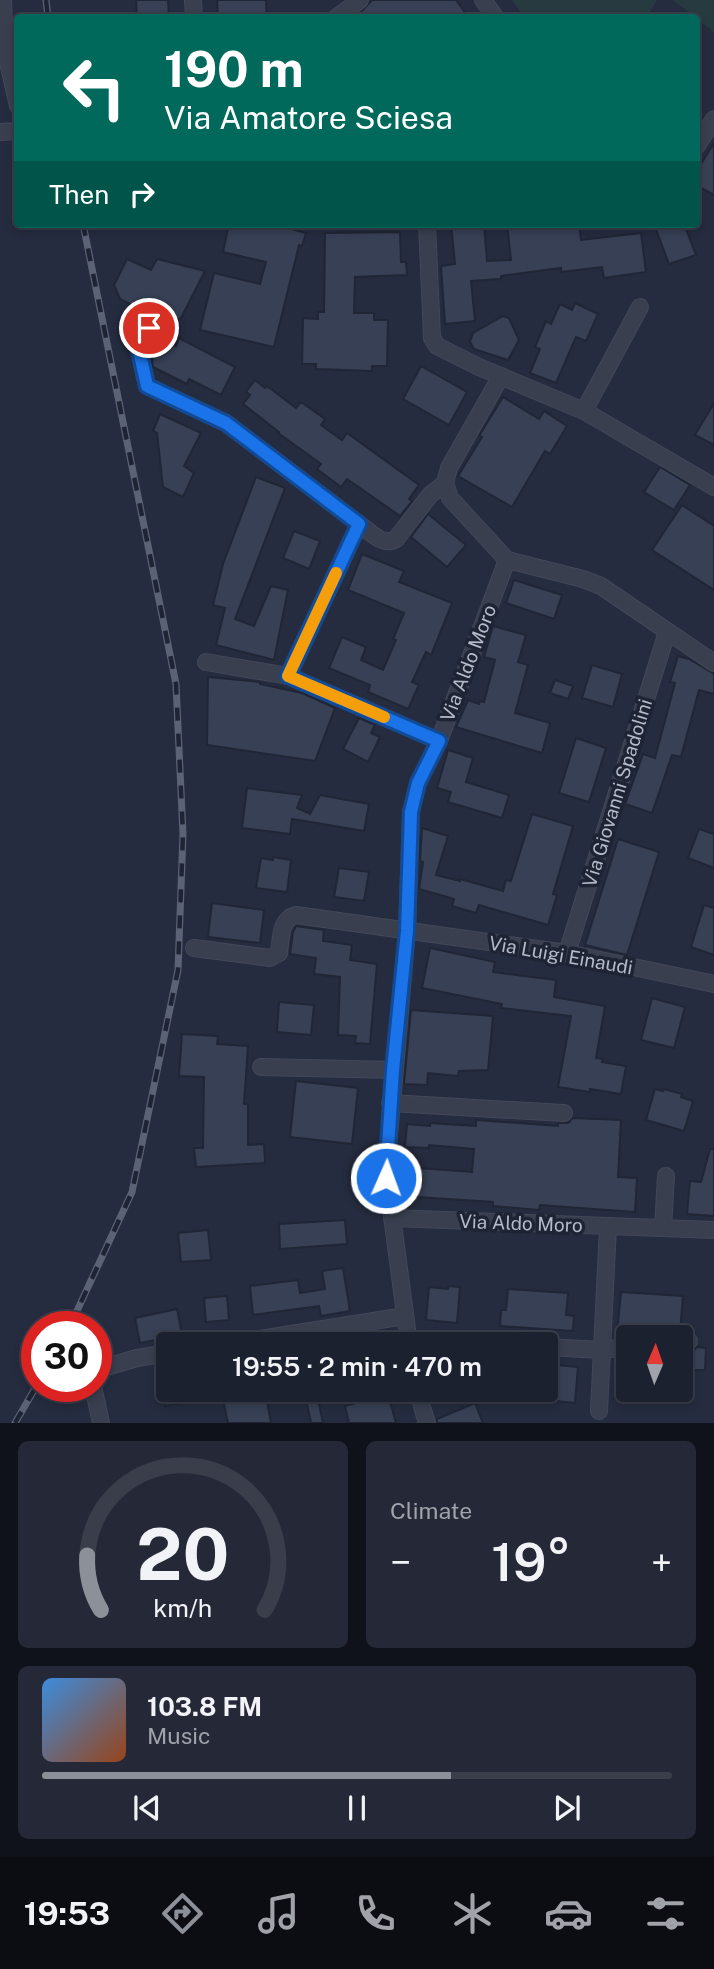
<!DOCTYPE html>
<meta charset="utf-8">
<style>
body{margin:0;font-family:"Public Sans",sans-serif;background:#252937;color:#f1f3f6;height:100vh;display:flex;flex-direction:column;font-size:26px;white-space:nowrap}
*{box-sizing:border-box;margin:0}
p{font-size:23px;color:#a0a3aa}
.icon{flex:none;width:38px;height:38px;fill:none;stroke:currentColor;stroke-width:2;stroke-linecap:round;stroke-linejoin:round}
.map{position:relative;height:1423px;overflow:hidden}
.sheet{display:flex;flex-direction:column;gap:18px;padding:18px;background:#0f121a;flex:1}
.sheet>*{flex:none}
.top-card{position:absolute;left:14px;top:14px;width:686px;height:214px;border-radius:7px;box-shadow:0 4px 10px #0003,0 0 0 2px #3a3e4b;background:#00695c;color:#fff;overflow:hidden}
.needle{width:46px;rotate:2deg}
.tools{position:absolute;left:616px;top:1325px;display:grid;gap:14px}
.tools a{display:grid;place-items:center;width:77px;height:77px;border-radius:7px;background:#1c212f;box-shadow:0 4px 10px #0003,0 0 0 2px #3a3e4b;font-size:35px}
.speed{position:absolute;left:21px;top:1311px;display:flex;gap:14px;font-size:35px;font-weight:700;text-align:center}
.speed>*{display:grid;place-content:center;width:91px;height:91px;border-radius:50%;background:#1c212f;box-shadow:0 4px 10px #0003,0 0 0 2px #3a3e4b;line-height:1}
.speed .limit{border:10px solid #d22;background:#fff;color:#111}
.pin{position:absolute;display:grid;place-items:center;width:60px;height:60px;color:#fff;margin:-30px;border:4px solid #fff;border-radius:50%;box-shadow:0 2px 7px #0007}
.me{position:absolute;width:77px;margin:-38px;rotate:2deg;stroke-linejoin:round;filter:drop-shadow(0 0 5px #0008)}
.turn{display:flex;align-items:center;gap:24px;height:147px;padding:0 35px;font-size:32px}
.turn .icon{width:91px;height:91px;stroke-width:2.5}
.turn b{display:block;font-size:49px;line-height:60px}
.then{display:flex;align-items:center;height:66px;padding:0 35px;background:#0003;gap:14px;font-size:26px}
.big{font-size:52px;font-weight:600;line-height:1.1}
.sheet .tile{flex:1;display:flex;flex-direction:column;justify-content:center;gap:10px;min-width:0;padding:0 24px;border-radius:10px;background:#252937}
.sheet .dial{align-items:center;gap:0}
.dial svg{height:182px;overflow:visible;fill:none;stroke:#3a3e4b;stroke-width:7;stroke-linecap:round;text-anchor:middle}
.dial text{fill:#f1f3f6;stroke:none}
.song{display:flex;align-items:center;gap:21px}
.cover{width:84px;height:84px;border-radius:10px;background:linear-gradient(135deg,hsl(210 70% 55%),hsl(20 70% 35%))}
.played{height:7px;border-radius:4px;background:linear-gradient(90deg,#8c9099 65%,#3a3e4b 65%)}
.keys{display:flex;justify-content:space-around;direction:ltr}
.heat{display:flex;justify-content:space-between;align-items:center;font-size:38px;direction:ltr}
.sheet .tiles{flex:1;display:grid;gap:18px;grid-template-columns:1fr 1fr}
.tile:last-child{grid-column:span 2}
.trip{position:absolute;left:156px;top:1332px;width:402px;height:70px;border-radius:7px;background:#1c212f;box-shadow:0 4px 10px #0003,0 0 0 2px #3a3e4b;font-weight:600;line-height:70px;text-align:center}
.tabs{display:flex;height:112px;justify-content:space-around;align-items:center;background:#0b0d13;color:#a0a3aa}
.tabs .icon{width:49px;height:49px}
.tabs .active{color:#8c9099}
.tabs b{font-size:32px;color:#f1f3f6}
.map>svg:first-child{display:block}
.green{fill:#273a40}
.building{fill:#374055;stroke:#202636;stroke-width:2}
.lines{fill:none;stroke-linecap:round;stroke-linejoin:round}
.minor-casing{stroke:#424858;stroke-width:18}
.minor{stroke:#393f4f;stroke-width:16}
.rail-casing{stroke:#5b6276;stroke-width:7}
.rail{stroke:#1e2434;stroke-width:4.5;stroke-dasharray:13;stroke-linecap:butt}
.route-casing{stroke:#114b97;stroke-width:18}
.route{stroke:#1a73e8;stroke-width:12}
.slow{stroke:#f59e0b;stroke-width:12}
.labels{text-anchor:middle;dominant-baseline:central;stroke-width:7;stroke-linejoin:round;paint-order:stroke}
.street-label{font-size:19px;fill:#b5baca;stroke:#1e2434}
</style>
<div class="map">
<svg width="714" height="1423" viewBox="0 0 714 1423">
<rect width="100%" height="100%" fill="#252c3f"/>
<g class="green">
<path d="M512,0h145l-10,17 -122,1z"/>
<path d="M673,0h41v32z"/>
</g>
<g class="building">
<path d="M136,0h32l1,18h-32z"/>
<path d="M217,0h49l1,18h-49z"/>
<path d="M372,0h84l13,18h-106l-3,-5z"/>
<path d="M714,143v52l-18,-10v-13z"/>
<path d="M229,224h31l15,4 1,-3 30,8 -4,13 -3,-1 -25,102 -74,-17 14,-57 46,11 6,-22 -43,-10z"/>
<path d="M451,224h33l3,37 24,-1 -4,-36h72l2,16 60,-7 5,39 -42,6 -2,-11 -41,5v-4l-60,8v3l-30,2 4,40 -30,3 -4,-58 14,-2z"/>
<path d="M654,224h30l12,31 -27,9z"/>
<path d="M400,232l1,30h5l1,13 -52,2 -1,36h20v7h14l-1,46h-15v5l-56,-2v-5h-14l1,-46 15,1v-7h6l1,-79z"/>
<path d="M127,259l24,11 6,-11 48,12 -25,49 -15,-7 -4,7 -41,-21 -6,-14z"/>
<path d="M575,303l23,11 -12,27 -10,-4 -20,46 -26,-10 10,-24 -5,-2 11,-26 5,3 9,-20 12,6z"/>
<path d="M503,316l6,2 10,22 -11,20 -34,-11 -4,-7 3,-9z"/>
<path d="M179,338l56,29 -14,28 -32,-16 -2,5 -34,-17 -1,-7 11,-21 13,7z"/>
<path d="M421,366l46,26 -18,33 -46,-26z"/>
<path d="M255,380l10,8 2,-2 29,22 5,-6 24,17 -4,6 21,15 5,-7 72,52 -10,14 3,2 -12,15 -53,-37 -6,8 -24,-18 4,-5 -43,-31 1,-1 -36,-28 7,-9 -4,-3z"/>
<path d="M503,397l36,22 5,-8 23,15 -17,28 -5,-3 -33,56 -54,-31 24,-39 -3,-1z"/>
<path d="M714,403v42l-19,-10z"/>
<path d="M160,414l41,19 -17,33 10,7 -11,24 -20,-10 -6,-54 -4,-2z"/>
<path d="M660,467l30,18 -16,25 -30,-18z"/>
<path d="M256,477l29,11 -50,131 19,7 17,-40 17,4 -14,70 -58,-15 9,-37 -12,-3 10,-41z"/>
<path d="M682,505l32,21v64l-62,-40z"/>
<path d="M428,514l38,31 -19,22 -36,-30z"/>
<path d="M294,531l26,10 -11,28 -26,-11z"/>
<path d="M362,554l42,17 -5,11 53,21 -21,52 -5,-3 -14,30 7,3 -11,24 -40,-17 2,-7 -41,-17 13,-31 24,10 -5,13 22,10 13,-30 -3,-1 11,-26 -56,-23z"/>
<path d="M514,580l48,15 -8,24 -48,-16z"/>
<path d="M493,626l33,9 -8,27 10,3 -13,48 35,10 -8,30 -86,-26 12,-27 11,4 1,-3 4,1 11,-42 -11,-3z"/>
<path d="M678,656l11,3 25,15v20l-15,-4 -18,67 -9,-2 -20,58 -27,-9 18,-50 12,4 20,-75 -5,-1z"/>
<path d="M592,665l30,9 -9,33 -31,-9z"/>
<path d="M208,677l52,5v2l42,9 33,15 -20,53 -108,-16z"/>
<path d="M555,680l18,6 -5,13 -18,-6z"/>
<path d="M359,718l16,7 -4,8 9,4 -12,25 -25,-13z"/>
<path d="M576,738l30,10 -17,54 -30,-9z"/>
<path d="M448,750l25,8 -7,24 43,13 -7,23 -54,-16 3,-10 -14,-4z"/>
<path d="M247,788l55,7 -5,13 13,6 10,-19 49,9 -5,27 -72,-12 -2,15 -48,-6z"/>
<path d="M532,814l41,12 -20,68 4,1 -9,30 -69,-20 -3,8 -24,-7 2,-7 -35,-10 4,-27 -3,-1 2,-33 26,8 -12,39 24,6v-2l43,12 3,-11 5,1z"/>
<path d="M699,829l15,5v34l-26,-10z"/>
<path d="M618,839l41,13 -32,103 -42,-10z"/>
<path d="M273,857l18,3 -4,32 -31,-4 5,-30 12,2z"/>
<path d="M339,868l30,4 -5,29 -30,-4z"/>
<path d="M212,903l52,7 -4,33 -52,-6z"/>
<path d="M704,905l10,3v47l-23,-8z"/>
<path d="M296,926l28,4 -1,11 29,4 -2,15 27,4 -7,80 -15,-1 1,-7 -18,-1 2,-58 -26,-3 2,-16 -26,-4 3,-22z"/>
<path d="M430,948l65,14 -2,10 63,8 -2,17 51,9 -9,52 7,1 -1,3 24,4 -5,28 -31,-5v3l-32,-5 13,-71 -70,-8 1,-4 -80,-16z"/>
<path d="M652,998l33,9 -11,41 -33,-8z"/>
<path d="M279,1002l35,3 -3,30 -34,-3z"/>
<path d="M411,1010l82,6 -5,54 -29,1 -1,5 -30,-3 -1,12 -23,-1z"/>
<path d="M182,1034l36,2 -1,8 31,2 -4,58h4v41l16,-1 1,19 -69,4 -2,-19h9l1,-71 -25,-1z"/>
<path d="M296,1081l62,7 -6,56 -62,-7z"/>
<path d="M655,1089l8,2 1,-2 18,5 -1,3 12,4 -9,30 -38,-11z"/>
<path d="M573,1118l48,2 -3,57 19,1 -2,34 -95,-7 -1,5 -46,-4v-4l-76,-5 2,-29 53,4 2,-23 -45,-4v3l-24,-1 2,-23 23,2v-3l46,3v-6l82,6v-3h10z"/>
<path d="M710,1149h4v67l-27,-2 3,-33 11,1z"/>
<path d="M345,1220l2,24 -67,5 -1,-25z"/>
<path d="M208,1230l3,30 -30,2 -3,-29z"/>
<path d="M343,1268l7,43 -29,5 -2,-10 -66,9 -3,-29 48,-6 2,13 25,-4 -3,-18z"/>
<path d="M448,1286l12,1 -3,36 -31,-3 3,-33 19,2z"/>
<path d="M508,1289l60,4 -2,22 8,1 -1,15 -73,-5 1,-16h5z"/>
<path d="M621,1292l62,4 -3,36 -8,5 -55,-4z"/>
<path d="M227,1296l2,24 -23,2 -2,-24z"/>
<path d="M177,1309l5,26 -42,8 -5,-25z"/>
<path d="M697,1347l9,1 -1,22h-12l1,-20z"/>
<path d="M546,1364l32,3 -3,36 -29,-3z"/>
<path d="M162,1390h27l2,11 -26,5z"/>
<path d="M221,1390h44l6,33h-43z"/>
<path d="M304,1390h12l7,33h-12z"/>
<path d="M388,1394l8,29h-47l-4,-17z"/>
<path d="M475,1403l8,20h-46v-4z"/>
</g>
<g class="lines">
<defs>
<g id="minor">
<path d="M3,0l2,49 13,57"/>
<path d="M193,0l1,18"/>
<path d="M483,0l13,18"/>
<path d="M336,18l24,-18"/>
<path d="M0,132l18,-1"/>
<path d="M696,147l18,-28"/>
<path d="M427,224l5,114 5,8 42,21 105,44 130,76"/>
<path d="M149,328l-10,22 8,36 79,37 133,101"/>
<path d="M584,411l56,-104"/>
<path d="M445,483l5,15 57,62"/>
<path d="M507,560l76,19 18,7 113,77"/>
<path d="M206,662l82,14"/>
<path d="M439,741l-151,-65 71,-152c11,8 24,23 37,15l34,-44 15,-12 4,-15 52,-92"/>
<path d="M194,948l76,10 9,-5c2,-15 1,-34 17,-38l271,38 147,31"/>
<path d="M567,953l100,-321"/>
<path d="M261,1067l132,3"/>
<path d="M390,1103l174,10"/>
<path d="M392,1218l322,12"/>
<path d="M663,1228l3,-52"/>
<path d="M408,1340l84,4"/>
<path d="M681,1342l8,-1"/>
<path d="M227,1344l178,-28"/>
<path d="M409,1344l-23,-173 21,-240 4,-119 7,-29 21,-42 68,-181"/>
<path d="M546,1347l56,3 26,-3"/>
<path d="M96,1370l41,-12 31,-5"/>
<path d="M93,1386l8,37"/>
<path d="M417,1390l10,33"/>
<path d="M599,1411l9,-185"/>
</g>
</defs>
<use href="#minor" class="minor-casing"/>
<use href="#minor" class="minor"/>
<defs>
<g id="rail">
<path d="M46,0l2,18"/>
<path d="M70,1326l62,-134 46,-222 5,-136 -7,-150 -93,-460"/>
<path d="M15,1423l22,-38"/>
</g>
</defs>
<use href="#rail" class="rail-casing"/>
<use href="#rail" class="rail"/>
</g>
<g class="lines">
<defs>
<path id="route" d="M149,328l-10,22 8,36 79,37 133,101 -71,152 151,65 -21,42 -7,29 -4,119 -14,139 -7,108"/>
</defs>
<use href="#route" class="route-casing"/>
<use href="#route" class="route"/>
<path class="slow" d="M336,573l-48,103 96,41"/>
</g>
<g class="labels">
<g class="street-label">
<text transform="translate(468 663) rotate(-69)">Via Aldo Moro</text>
<text transform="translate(617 793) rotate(-73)">Via Giovanni Spadolini</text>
<text transform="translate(561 955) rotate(10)">Via Luigi Einaudi</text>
<text transform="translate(521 1223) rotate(2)">Via Aldo Moro</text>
</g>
</g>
</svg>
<div class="tools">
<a><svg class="needle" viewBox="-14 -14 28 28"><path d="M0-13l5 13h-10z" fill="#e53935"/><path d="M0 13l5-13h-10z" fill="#a0a3aa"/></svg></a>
</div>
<div class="speed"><div class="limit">30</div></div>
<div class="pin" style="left:149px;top:328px;background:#d93025"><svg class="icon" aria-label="arrive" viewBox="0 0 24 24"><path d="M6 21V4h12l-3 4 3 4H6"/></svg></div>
<svg class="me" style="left:386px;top:1178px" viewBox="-20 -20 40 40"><circle r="17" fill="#1a73e8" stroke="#fff" stroke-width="3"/><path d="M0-11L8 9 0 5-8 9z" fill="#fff"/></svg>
<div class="trip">19:55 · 2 min · 470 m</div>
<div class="top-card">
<div class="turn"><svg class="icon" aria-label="left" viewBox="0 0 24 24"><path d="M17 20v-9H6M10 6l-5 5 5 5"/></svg><div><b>190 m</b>Via Amatore Sciesa</div></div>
<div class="then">Then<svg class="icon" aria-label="right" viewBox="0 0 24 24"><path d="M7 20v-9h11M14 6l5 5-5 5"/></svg></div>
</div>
</div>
<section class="sheet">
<div class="tiles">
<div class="tile dial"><svg viewBox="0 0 100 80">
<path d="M14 69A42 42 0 1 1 86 69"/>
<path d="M14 69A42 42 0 0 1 8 45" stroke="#8c9099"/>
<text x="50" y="56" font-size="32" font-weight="700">20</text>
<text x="50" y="72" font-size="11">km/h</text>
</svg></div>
<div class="tile"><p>Climate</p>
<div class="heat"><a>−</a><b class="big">19°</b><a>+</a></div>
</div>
<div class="tile">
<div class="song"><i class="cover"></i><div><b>103.8 FM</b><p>Music</p></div></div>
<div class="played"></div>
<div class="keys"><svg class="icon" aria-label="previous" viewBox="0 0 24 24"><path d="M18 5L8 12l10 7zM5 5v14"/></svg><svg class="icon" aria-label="pause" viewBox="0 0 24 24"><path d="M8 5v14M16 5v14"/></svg><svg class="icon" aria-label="next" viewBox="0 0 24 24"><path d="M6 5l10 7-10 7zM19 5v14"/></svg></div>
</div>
</div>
</section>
<nav class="tabs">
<b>19:53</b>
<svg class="icon active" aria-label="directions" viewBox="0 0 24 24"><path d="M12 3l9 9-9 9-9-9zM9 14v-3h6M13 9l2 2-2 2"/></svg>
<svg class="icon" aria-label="music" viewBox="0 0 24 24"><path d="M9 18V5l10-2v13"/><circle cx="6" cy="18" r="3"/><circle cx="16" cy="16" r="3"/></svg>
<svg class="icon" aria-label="phone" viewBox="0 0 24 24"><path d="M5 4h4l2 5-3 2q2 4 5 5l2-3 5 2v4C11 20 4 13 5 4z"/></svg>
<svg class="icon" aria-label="climate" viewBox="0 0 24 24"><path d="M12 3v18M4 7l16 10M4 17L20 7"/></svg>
<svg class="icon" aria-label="car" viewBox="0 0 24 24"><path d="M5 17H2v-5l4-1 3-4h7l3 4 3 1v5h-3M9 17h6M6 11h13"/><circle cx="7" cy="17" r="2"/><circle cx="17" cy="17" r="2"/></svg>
<svg class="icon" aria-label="filters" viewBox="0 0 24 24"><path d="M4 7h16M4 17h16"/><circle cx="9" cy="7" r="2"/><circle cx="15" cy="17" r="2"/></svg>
</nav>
